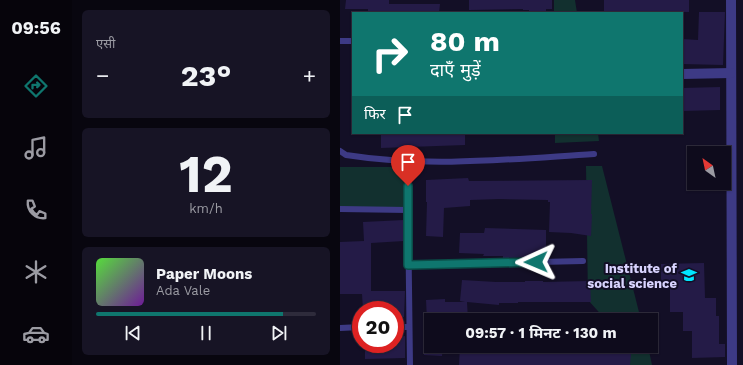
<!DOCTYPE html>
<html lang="hi">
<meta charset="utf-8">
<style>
body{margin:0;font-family:"Work Sans","Noto Sans Devanagari",sans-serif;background:#171425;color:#f1f3f6;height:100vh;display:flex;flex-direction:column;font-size:15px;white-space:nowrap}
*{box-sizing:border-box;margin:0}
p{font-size:13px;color:#9b9ba3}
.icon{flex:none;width:22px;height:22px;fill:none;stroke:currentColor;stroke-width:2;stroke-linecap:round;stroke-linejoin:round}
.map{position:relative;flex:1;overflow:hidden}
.side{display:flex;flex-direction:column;gap:10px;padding:10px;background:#08060f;width:268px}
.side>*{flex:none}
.top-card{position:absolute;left:12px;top:12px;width:331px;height:122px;border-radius:0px;box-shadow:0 1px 3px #0004,0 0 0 1px #2e2b3b;background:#0f766e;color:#fff;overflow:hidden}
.needle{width:26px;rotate:327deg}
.fabs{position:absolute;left:347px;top:146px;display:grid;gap:8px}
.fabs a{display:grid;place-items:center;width:44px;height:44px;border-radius:0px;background:#0e0b1c;box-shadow:0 1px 3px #0004,0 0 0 1px #2e2b3b;font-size:20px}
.speed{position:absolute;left:12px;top:301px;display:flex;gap:8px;font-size:20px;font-weight:700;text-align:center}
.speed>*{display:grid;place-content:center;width:52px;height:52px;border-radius:50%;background:#0e0b1c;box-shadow:0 1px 3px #0004,0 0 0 1px #2e2b3b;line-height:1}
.speed .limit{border:6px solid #d22;background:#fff;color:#111}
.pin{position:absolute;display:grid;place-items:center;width:34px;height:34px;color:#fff;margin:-41px -17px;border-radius:50% 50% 50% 0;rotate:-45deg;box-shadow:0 0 4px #0007}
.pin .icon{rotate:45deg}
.me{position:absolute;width:44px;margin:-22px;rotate:269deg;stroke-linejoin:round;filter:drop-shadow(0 0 3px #0008)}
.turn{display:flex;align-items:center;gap:14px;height:84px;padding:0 12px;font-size:18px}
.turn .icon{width:52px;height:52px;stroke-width:2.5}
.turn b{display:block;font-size:28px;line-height:34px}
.then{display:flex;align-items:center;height:38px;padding:0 12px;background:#0003;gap:8px;font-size:15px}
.big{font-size:30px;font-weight:700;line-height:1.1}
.side .card{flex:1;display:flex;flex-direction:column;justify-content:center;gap:6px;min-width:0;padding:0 14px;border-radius:6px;background:#171425}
.side .dial{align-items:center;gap:0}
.dial b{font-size:52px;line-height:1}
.song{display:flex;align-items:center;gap:12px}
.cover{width:48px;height:48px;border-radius:6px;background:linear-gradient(135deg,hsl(110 70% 55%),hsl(280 70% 35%))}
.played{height:4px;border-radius:2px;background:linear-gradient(90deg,#0f766e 85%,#2e2b3b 85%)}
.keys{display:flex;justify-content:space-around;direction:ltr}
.heat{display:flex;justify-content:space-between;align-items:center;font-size:22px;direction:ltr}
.trip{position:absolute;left:84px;top:313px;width:234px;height:40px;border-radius:0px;background:#0e0b1c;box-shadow:0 1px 3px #0004,0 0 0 1px #2e2b3b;font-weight:700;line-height:40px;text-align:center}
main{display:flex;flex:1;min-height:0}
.tabs{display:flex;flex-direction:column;width:72px;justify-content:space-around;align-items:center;background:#06040b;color:#9b9ba3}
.tabs .icon{width:28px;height:28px}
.tabs .current{color:#0f766e}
.tabs b{font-size:18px;color:#f1f3f6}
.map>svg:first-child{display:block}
.green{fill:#12302f}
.building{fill:#241b47}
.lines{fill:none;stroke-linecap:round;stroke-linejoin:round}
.lane{stroke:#3d3a85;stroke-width:6}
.street{stroke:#3d3a85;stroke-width:10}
.route-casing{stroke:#0a4d48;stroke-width:10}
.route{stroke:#0f766e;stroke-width:7}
.labels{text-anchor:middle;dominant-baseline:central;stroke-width:4;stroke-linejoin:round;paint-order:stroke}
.poi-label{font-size:13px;font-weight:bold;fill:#d9d4ff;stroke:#130f26;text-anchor:end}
</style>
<main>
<nav class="tabs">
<b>09:56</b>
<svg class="icon current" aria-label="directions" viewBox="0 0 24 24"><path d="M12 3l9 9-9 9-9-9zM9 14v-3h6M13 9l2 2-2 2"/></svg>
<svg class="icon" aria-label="music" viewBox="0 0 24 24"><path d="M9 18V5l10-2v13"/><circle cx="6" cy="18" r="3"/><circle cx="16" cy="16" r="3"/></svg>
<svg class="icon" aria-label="phone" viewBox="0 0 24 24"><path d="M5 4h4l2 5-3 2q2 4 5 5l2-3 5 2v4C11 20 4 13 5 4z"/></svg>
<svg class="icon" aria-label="climate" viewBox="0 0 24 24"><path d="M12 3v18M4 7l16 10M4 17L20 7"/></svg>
<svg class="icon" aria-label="car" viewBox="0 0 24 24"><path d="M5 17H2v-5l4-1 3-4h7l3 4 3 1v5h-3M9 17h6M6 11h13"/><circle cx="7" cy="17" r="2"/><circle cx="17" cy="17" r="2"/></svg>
</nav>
<section class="side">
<div class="card"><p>एसी</p>
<div class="heat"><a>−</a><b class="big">23°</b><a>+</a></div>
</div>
<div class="card dial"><b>12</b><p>km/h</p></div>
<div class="card">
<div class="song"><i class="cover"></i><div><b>Paper Moons</b><p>Ada Vale</p></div></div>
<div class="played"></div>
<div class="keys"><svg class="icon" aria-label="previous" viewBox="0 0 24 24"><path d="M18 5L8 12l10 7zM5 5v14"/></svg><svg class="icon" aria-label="pause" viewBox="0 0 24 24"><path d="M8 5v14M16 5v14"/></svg><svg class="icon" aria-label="next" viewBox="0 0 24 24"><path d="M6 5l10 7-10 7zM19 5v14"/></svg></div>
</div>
</section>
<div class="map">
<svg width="403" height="365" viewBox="0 0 403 365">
<rect width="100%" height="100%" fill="#130f26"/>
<g class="green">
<path d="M214,0h21l2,13h-23z"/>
<path d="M215,133h43l1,8 -44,2z"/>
<path d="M246,166h16l39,154h-35l-18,-20z"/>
<rect x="0" y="167" width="66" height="40"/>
<path d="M288,346h20l4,19h-23z"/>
</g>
<g class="building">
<path d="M6,0h43v4h51l-1,9h-57v-2h-14v-2h-23z"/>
<path d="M129,0h83v9h-6v2h-8v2h-9v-3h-6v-1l-54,1z"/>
<path d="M264,0h85v12l-85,-1z"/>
<path d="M359,12h26l-2,53 -41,-1v-25l16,1z"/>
<path d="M380,87v23l-38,1v-23z"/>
<path d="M41,133h84v12l-84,3z"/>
<path d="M128,178l1,3 123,-1 -1,34h1l-1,22 -20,-3 -22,-1 1,-30h-2v-2l-49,-1 -29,1v6l-26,2 -1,29 -17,-1 1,-34h-1v-22z"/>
<path d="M64,220v21l-33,2v48h34l-1,26h-9v-7h-32l-1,-16h-22v-52l24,-1 -1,-19z"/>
<path d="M145,228l61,2v24h-16v3l-27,1v-2h-20l1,-2 -25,-1 1,-20h24z"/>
<path d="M364,263l1,35h11v18h3v28h6v13l-33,1v-27h-9v-19h-13v-25h-9v-23z"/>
<path d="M122,280l34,2h29v-1h18v1l47,-1 1,21h-73v1h-19v2l-32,-3 1,18h-41l-1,-20 19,-1v3h20l-5,-1z"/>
<path d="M65,336v22l-40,1v-15h30v-7z"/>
<path d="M84,346h19l-1,10 -18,-1z"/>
<path d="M120,346h11v6l32,1v-3l19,-1 44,1 23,2v-2l19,1v2l23,1 -1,11h-171z"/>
</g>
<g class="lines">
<g class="lane">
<path d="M0,41h13"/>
<path d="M0,151l6,4c82,13 166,4 248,-1"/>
<path d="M69,161l-1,49 2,155"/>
<path d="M0,209l68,1"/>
<path d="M68,265l175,-4"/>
<path d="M55,327h13"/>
<path d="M0,328l21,-1"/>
</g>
<g class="street">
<path d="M391,0l1,365"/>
<path d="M342,74l49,-1"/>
</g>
</g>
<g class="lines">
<defs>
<path id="route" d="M68,186v79l128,-3"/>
</defs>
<use href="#route" class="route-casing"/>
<use href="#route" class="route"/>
</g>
<defs>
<symbol id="university-bare" viewBox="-9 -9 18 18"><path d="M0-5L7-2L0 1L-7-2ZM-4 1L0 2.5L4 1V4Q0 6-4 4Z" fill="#00e5ff" stroke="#130f26" stroke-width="2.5" paint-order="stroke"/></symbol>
</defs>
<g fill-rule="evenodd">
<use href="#university-bare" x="338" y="264" width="22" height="22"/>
</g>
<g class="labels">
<g class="poi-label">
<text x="337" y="268">Institute of<tspan x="337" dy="15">social science</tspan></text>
</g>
</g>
</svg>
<div class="fabs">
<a><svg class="needle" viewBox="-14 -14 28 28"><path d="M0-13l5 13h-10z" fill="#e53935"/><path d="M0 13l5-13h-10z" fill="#9b9ba3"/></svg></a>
</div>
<div class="speed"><div class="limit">20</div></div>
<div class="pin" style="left:68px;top:186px;background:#d93025"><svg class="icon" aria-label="arrive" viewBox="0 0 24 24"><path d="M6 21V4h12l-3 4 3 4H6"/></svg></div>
<svg class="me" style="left:196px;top:262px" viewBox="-20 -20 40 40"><path d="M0-17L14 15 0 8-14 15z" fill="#0f766e" stroke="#fff" stroke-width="4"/></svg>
<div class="trip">09:57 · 1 मिनट · 130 m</div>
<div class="top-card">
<div class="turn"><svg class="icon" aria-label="right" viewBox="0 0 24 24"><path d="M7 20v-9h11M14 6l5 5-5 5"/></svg><div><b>80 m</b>दाएँ मुड़ें</div></div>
<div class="then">फिर<svg class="icon" aria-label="arrive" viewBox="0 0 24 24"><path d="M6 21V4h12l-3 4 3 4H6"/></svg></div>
</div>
</div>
</main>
